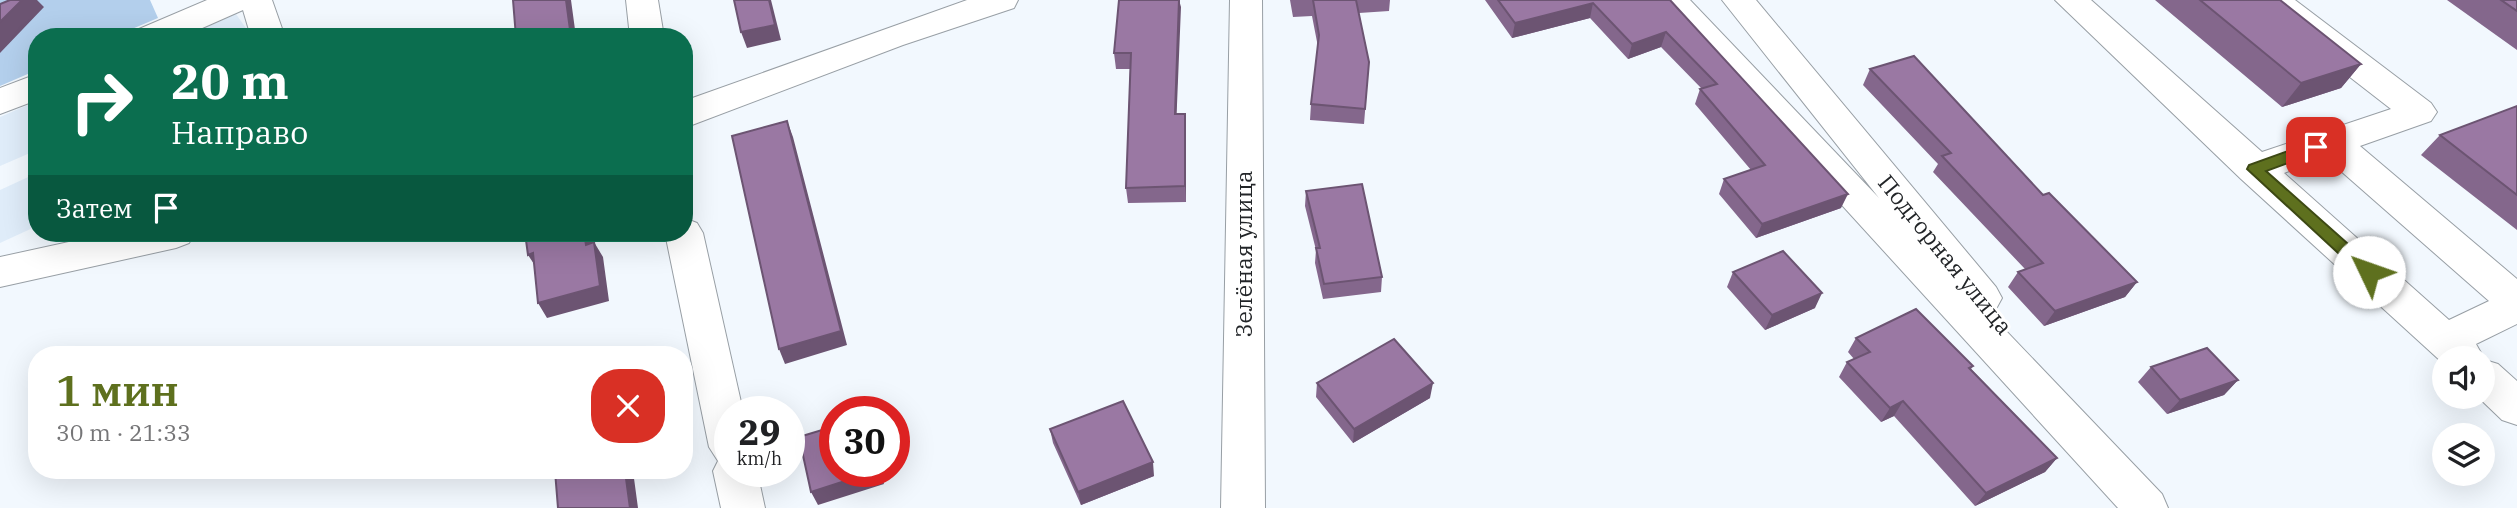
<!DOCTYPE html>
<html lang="ru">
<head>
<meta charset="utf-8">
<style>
	:root { --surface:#fff; --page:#f2f2f2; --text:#202124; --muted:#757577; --accent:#5e701e }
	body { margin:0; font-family:"IBM Plex Serif",serif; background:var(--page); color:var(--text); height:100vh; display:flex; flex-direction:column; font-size:26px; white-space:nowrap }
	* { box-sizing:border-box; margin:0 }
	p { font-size:23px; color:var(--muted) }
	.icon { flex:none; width:38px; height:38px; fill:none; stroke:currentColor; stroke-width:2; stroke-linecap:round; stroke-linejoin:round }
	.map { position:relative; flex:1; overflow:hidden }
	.panel { position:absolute; left:28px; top:346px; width:665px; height:133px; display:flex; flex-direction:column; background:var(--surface); border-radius:28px; box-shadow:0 7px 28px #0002 }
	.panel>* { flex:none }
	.banner { position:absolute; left:28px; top:28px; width:665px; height:214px; border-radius:28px; box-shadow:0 7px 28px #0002; background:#0b6e4f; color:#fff; overflow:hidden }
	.tools { position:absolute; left:2432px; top:346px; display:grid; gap:14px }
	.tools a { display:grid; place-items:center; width:63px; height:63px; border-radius:50%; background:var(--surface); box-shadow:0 7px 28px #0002; font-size:35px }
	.speed { position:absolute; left:714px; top:396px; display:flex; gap:14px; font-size:35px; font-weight:700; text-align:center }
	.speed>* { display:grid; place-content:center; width:91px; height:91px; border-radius:50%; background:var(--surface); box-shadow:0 7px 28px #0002; line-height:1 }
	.speed small { font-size:18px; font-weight:400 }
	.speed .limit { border:10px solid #d22; background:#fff; color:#111 }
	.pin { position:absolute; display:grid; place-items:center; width:60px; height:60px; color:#fff; margin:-30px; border-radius:14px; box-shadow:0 4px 10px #0006 }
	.me { position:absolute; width:77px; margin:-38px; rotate:312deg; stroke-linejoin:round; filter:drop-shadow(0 0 5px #0008) }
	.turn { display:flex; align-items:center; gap:24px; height:147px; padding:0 28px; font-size:32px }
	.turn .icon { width:91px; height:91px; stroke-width:2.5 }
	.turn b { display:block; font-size:49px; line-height:60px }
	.then { display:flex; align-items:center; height:66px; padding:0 28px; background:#0003; gap:14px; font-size:26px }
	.round { display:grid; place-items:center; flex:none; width:74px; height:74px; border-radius:28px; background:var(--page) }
	.summary { display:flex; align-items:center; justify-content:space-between; height:119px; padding:0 28px }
	h1 { font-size:42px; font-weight:600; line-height:52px; color:var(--accent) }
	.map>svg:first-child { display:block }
</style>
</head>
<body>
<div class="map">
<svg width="2517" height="508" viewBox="0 0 2517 508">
	<rect width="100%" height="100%" fill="#f2f8fe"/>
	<path fill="#dfecf9" d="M236,14L252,37H184Z
		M37,101V150L0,166V117Z
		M37,173V226L0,243V190Z"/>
	<path fill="#b3cfec" d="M0,0H150L158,18L113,37H37V70L0,86Z"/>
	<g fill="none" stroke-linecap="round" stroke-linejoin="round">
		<defs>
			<path id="minor" d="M207,0H272L285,37H251L243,10L182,37H134L139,29Z
				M626,0H658L664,37H630Z
				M967,0H1018L1014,8L903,45L684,128V101Z
				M1230,0H1262L1265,508H1221Z
				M1655,0H1690L1879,198L1722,0H1756L1996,287L2002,298L1996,309L1988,312L2162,494L2168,508H2118Z
				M2055,0H2091L2262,152L2391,109L2261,8L2257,0H2295L2431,103L2437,112L2431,121L2360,146L2517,279V324L2476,344L2485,360L2498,364L2517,381V425L2502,420L2478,397H2483V359H2445V365L2241,179ZM2326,158L2489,301L2449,320L2284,173Z
				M37,74V100L0,114V88Z
				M684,218L697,223L703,233L743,411H730V471H757L765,508H721L713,471L718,461L709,447L665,233H684Z
				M110,233H195L189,243L176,248L0,287V257Z"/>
		</defs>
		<use href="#minor" stroke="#989fa5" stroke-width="2"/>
		<use href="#minor" fill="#fff" fill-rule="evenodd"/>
	</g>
	<path fill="#84678c" d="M1119,0H1180L1176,114H1185L1186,202L1128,203L1126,188L1130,69H1116L1114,53Z
		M1290,0H1390L1389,11L1359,13L1369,62L1364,124L1310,120L1311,104L1318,47L1312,16L1293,17Z
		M1485,0H1670L1841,208L1756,238L1719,194L1724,179L1751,170L1695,104L1700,89H1702L1661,47L1628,59L1590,18L1512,38Z
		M2155,0H2280L2361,64L2341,88L2282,107Z
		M2447,0H2517V50Z
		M1870,69L2043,195L2137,282L2125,297L2044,326L2008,287L2018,272L2025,269L1933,172L1938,164L1863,85Z
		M2517,106V230L2421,155L2440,135Z
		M1306,191L1382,277L1381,292L1323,299L1315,263L1316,250L1305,206Z
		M1733,272L1815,308L1765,330L1727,287Z
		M1856,338L1973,366L1971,369L2057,458L2045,472L1975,506L1894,416L1881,422L1839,377L1847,362L1854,359L1848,352Z
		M2151,367L2238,380L2224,395L2167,414L2138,382Z
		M1317,383L1430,398L1353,443L1316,397Z
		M1050,429L1154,476L1081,505L1053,443Z"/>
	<path fill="#6c5472" d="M22,0H37L44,7L0,53V22Z
		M566,0H571L576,37H571Z
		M769,0H771L781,40L747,48L741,32Z
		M1179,0L1181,7L1176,129L1175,114Z
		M1593,3L1590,18L1512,38L1515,23Z
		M1666,32L1661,47L1628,59L1632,44Z
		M2361,64L2341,88L2282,107L2301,83Z
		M1185,114L1186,129V202L1185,186Z
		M787,121L793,137L847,345L785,364L779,349Z
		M1848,194L1841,208L1756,238L1762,224Z
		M584,233H590L591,235L594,260L586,245Z
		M594,242L603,257L609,301L547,318L538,303Z
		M533,253L538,270L528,255Z
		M2137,282L2125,297L2044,326L2055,311Z
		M1822,293L1815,308L1765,330L1772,315Z
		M2238,380L2224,395L2167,414L2180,400Z
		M1433,383L1430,398L1353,443L1354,429Z
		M1903,401L1894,416L1881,422L1890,408Z
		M2057,458L2045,472L1975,506L1986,493Z
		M1153,462L1154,476L1081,505L1078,492Z
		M625,471H633L638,508H630Z
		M876,471H880L884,484L818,505L811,492Z"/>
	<path fill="#9a78a3" stroke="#6c5472" stroke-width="2" d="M10,0H22L0,22V4Z
		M513,0H566L571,37H516Z
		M734,0H769L775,25L741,32Z
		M1119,0H1179L1175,114H1185V186L1126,188L1131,53H1114Z
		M1313,0H1356L1369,62L1365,109L1311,104L1319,35Z
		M1498,0H1670L1848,194L1762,224L1724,179L1765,165L1700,89L1717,84L1666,32L1632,44L1593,3L1515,23Z
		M2200,0H2280L2361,64L2301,83Z
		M2501,0H2517V11Z
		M1914,56L2043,195L2049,193L2137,282L2055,311L2018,272L2043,263L1942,156L1951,153L1870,69Z
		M2517,106V195L2440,135Z
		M787,121L841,331L779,349L732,136Z
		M1362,184L1382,277L1324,284L1316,248H1320L1306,191Z
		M525,233H584L586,245L594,242L600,286L538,303L533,253L528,255Z
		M1783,251L1822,293L1772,315L1733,272Z
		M1916,309L1973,366L1969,368L2057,458L1986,493L1903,401L1890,408L1847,362L1870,352L1856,338Z
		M1394,339L1433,383L1354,429L1317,383Z
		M2207,348L2238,380L2180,400L2151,367Z
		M1123,401L1153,462L1078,492L1050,429Z
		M835,426V471H876L811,492L799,437Z
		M555,471H625L630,508H558Z"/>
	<path fill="#5e701e" stroke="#3d4914" stroke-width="2" d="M2316,141L2323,147L2321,151L2266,171L2374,267V276H2363L2247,169L2249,165Z"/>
	<g text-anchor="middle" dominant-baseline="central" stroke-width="6" stroke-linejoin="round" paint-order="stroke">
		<g font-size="23" fill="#222528" stroke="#fff">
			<text transform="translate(1243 254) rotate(-90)">Зелёная улица</text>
			<text transform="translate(1946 254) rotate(51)">Подгорная улица</text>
		</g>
	</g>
</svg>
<div class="tools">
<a><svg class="icon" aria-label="sound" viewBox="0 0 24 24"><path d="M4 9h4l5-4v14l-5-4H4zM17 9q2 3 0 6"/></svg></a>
<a><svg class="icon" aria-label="layers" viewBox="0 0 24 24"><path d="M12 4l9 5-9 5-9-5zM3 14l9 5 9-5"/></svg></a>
</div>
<div class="speed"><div>29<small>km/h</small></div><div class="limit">30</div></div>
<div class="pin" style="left:2316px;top:147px;background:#d93025"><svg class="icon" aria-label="arrive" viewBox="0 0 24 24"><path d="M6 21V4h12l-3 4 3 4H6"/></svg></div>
<svg class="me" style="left:2369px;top:272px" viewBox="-20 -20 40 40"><circle r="19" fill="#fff"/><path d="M0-13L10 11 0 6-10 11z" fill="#5e701e"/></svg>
<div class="banner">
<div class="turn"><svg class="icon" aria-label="right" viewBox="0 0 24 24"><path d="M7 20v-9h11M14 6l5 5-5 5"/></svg><div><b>20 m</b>Направо</div></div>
<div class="then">Затем<svg class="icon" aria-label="arrive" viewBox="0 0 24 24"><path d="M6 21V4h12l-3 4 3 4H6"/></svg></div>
</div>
<section class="panel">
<div class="summary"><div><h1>1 мин</h1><p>30 m · 21:33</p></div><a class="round" style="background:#d93025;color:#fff"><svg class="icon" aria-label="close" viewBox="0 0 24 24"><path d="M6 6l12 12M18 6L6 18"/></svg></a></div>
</section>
</div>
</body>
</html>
